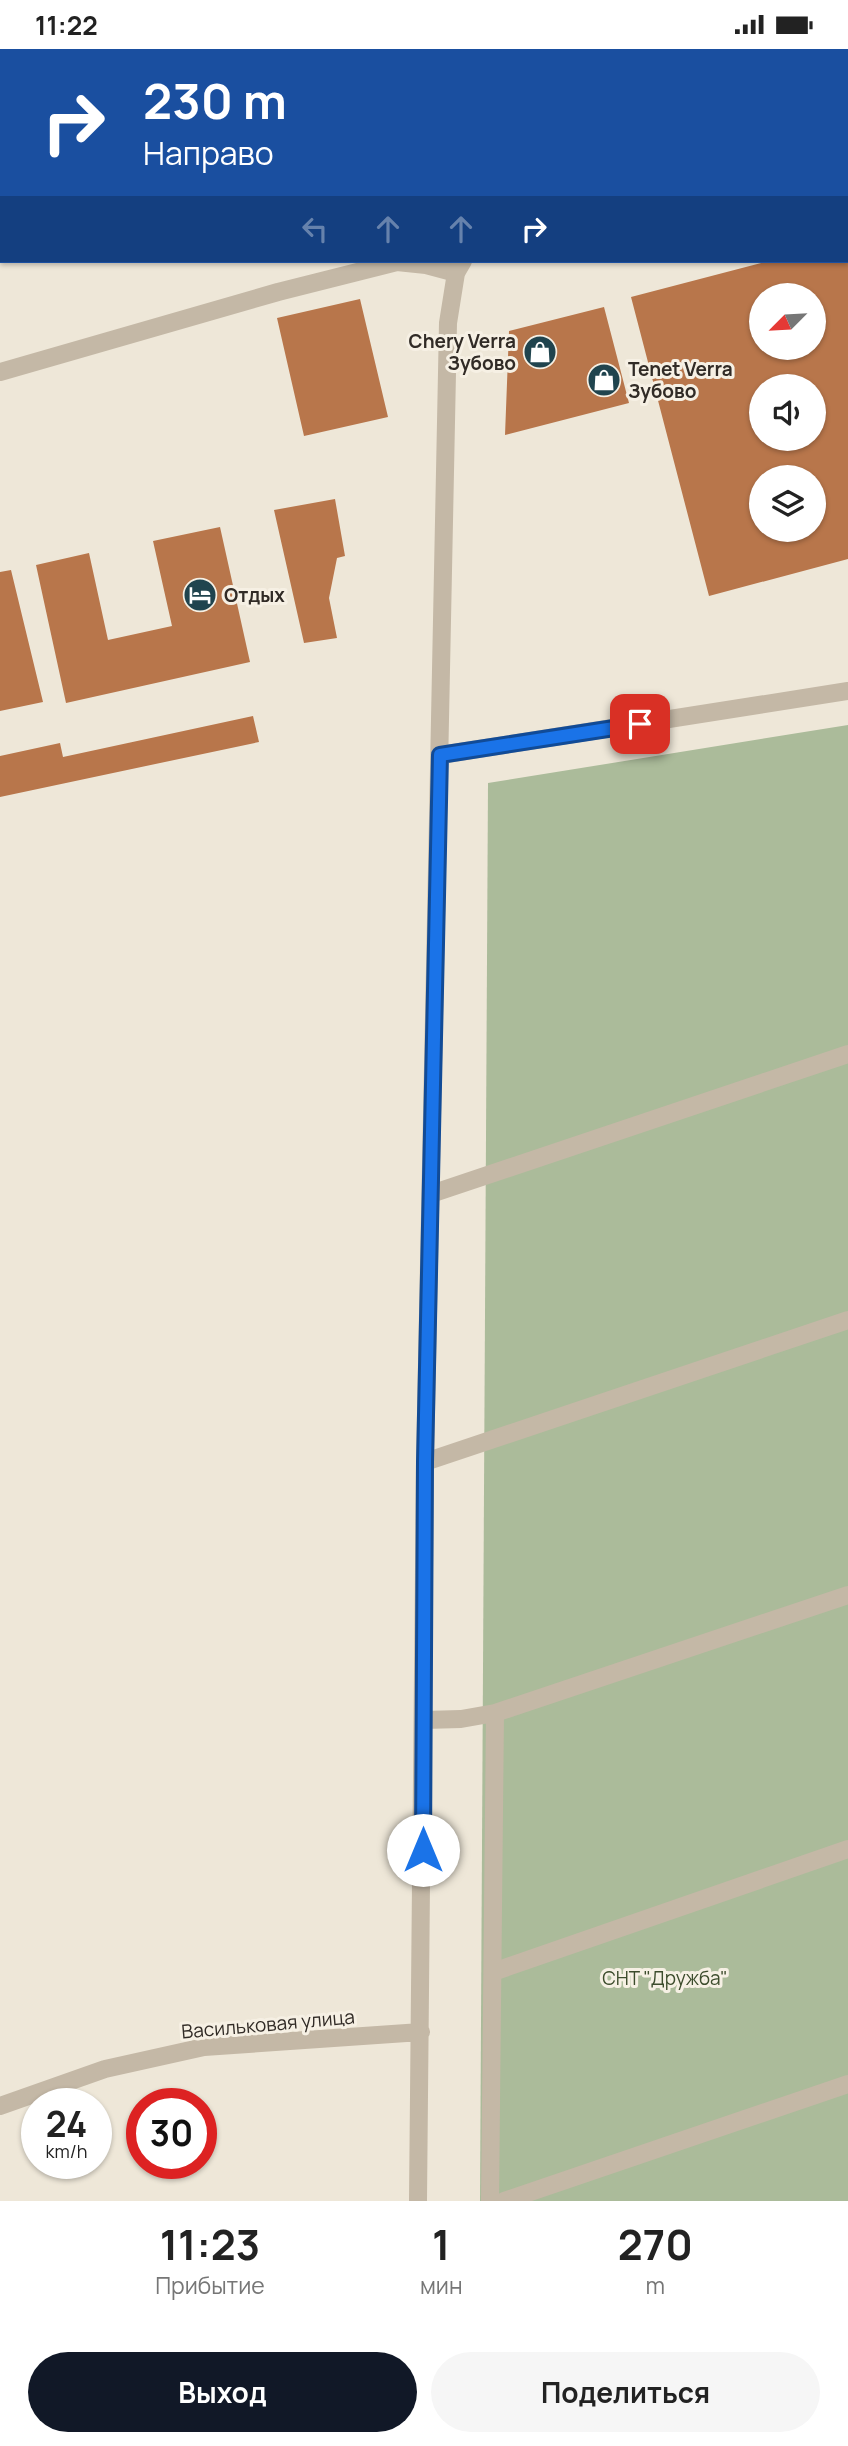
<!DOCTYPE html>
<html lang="ru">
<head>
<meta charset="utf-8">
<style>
	:root { --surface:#fff; --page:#f6f6f6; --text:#222; --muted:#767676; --accent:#111827 }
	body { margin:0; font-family:Manrope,sans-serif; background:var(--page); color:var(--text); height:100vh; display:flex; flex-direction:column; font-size:26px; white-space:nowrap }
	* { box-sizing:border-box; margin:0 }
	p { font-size:23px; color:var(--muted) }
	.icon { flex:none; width:38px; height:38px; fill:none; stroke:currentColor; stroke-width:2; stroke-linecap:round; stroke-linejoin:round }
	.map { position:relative; height:2152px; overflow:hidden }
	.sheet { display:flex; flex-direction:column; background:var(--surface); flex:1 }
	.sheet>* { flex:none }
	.hud { position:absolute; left:0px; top:0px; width:849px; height:214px; box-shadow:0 2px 5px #0004; background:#1a4fa0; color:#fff; overflow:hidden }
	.needle { width:46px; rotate:246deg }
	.fabs { position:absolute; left:749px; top:234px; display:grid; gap:14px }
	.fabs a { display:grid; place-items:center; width:77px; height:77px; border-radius:50%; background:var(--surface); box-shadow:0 2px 5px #0004; font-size:35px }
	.speed { position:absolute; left:21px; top:2039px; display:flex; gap:14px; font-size:35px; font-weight:700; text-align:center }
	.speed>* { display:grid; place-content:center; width:91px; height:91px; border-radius:50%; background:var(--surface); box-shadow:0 2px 5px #0004; line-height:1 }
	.speed small { font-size:18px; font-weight:400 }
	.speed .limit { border:10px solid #d22; background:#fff; color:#111 }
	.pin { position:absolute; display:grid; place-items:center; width:60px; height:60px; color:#fff; margin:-30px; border-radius:14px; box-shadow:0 4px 10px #0006 }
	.me { position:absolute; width:77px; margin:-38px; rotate:0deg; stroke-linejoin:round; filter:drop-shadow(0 0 5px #0008) }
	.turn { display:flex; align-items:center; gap:24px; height:147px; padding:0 28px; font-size:32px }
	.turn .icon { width:91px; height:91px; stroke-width:2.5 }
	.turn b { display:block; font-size:49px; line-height:60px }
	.lanes { display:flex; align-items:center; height:66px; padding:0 28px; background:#0003; justify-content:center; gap:35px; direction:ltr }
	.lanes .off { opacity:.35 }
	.eta { display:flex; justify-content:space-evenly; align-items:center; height:119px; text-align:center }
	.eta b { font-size:42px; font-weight:700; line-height:49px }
	.cta { display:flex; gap:14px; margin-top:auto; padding:14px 28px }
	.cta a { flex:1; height:80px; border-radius:42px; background:var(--accent); color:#fff; font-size:28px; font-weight:700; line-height:80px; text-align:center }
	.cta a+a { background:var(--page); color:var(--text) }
	.status { display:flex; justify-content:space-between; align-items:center; height:49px; padding:0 35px; background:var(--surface); direction:ltr }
	.status svg { height:19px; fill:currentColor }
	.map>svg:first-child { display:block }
</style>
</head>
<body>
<div class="status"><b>11:22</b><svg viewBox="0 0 49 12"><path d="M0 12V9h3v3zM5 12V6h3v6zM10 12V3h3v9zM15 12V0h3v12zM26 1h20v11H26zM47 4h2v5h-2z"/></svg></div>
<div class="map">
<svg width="848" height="2152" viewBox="0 0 848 2152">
	<rect width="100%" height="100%" fill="#eee7d8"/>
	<path fill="#abbb9a" d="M848,676V2152H480L488,734Z"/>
	<path fill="#b8764b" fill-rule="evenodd" d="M769,212H848V510L709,547L631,248ZM761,247H814V299H761ZM761,338H814V390H761ZM761,429H814V481H761Z
		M360,250L388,368L304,387L277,269Z
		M604,258L629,354L505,386L509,282Z
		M335,450L345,507L337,509L329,549L337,589L304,594L274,461Z
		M220,478L250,613L66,654L36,516L89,504L108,591L172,577L153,492Z
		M11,521L43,653L0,662V523Z
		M253,667L259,693L0,748V707L60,694L63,708Z"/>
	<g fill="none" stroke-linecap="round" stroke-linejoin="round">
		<path stroke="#c4b8a6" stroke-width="18" d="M0,323L278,243L397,213L426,216L456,224"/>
		<path stroke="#c4b8a6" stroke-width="18" d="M847,74H848
			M440,706L848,642
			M431,1145L848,1005
			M425,1413L848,1271
			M424,1671L461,1670L495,1664
			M493,1923L848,1800
			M0,2057L105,2020L204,1998L421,1983
			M418,2152L425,1413L448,274L456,224L463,212
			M490,2152L495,1664L848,1546
			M504,2152L848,2035"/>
		<path stroke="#978878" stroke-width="18" d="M137,2L144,0
			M775,2L783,0
			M0,35L2,34"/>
		<path stroke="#61564b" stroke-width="19" d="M291,2L299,0
			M630,2L638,0
			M0,70L2,69
			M0,150H2"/>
	</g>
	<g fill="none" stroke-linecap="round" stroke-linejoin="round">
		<defs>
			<path id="route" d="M423,1801L425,1413L440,706L640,675"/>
		</defs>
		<use href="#route" stroke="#114b97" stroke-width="18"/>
		<use href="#route" stroke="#1a73e8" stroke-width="12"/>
	</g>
	<defs>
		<symbol id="shop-disc" viewBox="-11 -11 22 22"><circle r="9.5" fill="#20444e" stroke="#f6f0e4"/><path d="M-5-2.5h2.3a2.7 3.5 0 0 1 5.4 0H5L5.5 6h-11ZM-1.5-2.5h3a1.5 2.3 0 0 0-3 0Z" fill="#fff"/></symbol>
		<symbol id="hotel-disc" viewBox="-11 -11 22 22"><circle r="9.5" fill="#20444e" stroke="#f6f0e4"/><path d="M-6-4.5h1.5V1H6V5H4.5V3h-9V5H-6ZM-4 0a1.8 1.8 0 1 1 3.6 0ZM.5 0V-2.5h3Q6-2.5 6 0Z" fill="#fff"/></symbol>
	</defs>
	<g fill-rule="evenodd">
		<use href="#shop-disc" x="521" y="284" width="38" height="38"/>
		<use href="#shop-disc" x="585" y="312" width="38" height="38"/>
		<use href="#hotel-disc" x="181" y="527" width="38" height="38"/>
	</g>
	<g text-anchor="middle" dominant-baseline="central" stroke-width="6" stroke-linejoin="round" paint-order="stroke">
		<g font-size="19" font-weight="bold" fill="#312b26" stroke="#f6f0e4" text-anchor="start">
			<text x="516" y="292" text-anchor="end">Chery Verra<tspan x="516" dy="22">Зубово</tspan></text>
			<text x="628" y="320">Tenet Verra<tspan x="628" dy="22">Зубово</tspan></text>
			<text x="224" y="546">Отдых</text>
		</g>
		<g font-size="19" fill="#3c4c2c" stroke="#f6f0e4">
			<text x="665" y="1929">СНТ "Дружба"</text>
		</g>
		<g font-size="19" fill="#312b26" stroke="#f6f0e4">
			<text transform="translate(268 1975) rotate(-5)">Васильковая улица</text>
		</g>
	</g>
</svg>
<div class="fabs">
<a><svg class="needle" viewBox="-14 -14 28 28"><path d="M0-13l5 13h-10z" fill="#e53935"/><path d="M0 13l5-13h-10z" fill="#767676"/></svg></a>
<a><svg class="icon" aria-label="sound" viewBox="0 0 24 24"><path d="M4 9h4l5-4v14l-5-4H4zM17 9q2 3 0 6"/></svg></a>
<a><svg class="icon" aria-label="layers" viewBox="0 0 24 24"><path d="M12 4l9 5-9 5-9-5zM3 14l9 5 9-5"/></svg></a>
</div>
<div class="speed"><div>24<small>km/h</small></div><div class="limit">30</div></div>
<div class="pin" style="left:640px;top:675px;background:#d93025"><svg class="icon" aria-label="arrive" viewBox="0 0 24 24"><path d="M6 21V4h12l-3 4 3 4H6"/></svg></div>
<svg class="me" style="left:423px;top:1801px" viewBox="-20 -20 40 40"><circle r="19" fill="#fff"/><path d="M0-13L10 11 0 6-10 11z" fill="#1a73e8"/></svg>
<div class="hud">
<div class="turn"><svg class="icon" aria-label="right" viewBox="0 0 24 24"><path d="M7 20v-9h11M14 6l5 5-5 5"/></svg><div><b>230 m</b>Направо</div></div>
<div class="lanes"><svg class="icon off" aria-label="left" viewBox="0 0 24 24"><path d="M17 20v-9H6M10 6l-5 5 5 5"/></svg><svg class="icon off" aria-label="ahead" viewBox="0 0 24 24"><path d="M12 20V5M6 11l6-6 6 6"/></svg><svg class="icon off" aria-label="ahead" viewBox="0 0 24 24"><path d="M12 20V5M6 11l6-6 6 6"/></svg><svg class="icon" aria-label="right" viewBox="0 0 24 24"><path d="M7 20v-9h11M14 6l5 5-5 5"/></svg></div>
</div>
</div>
<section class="sheet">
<div class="eta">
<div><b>11:23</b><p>Прибытие</p></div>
<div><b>1</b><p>мин</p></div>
<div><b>270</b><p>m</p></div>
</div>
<div class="cta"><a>Выход</a><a>Поделиться</a></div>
</section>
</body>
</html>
